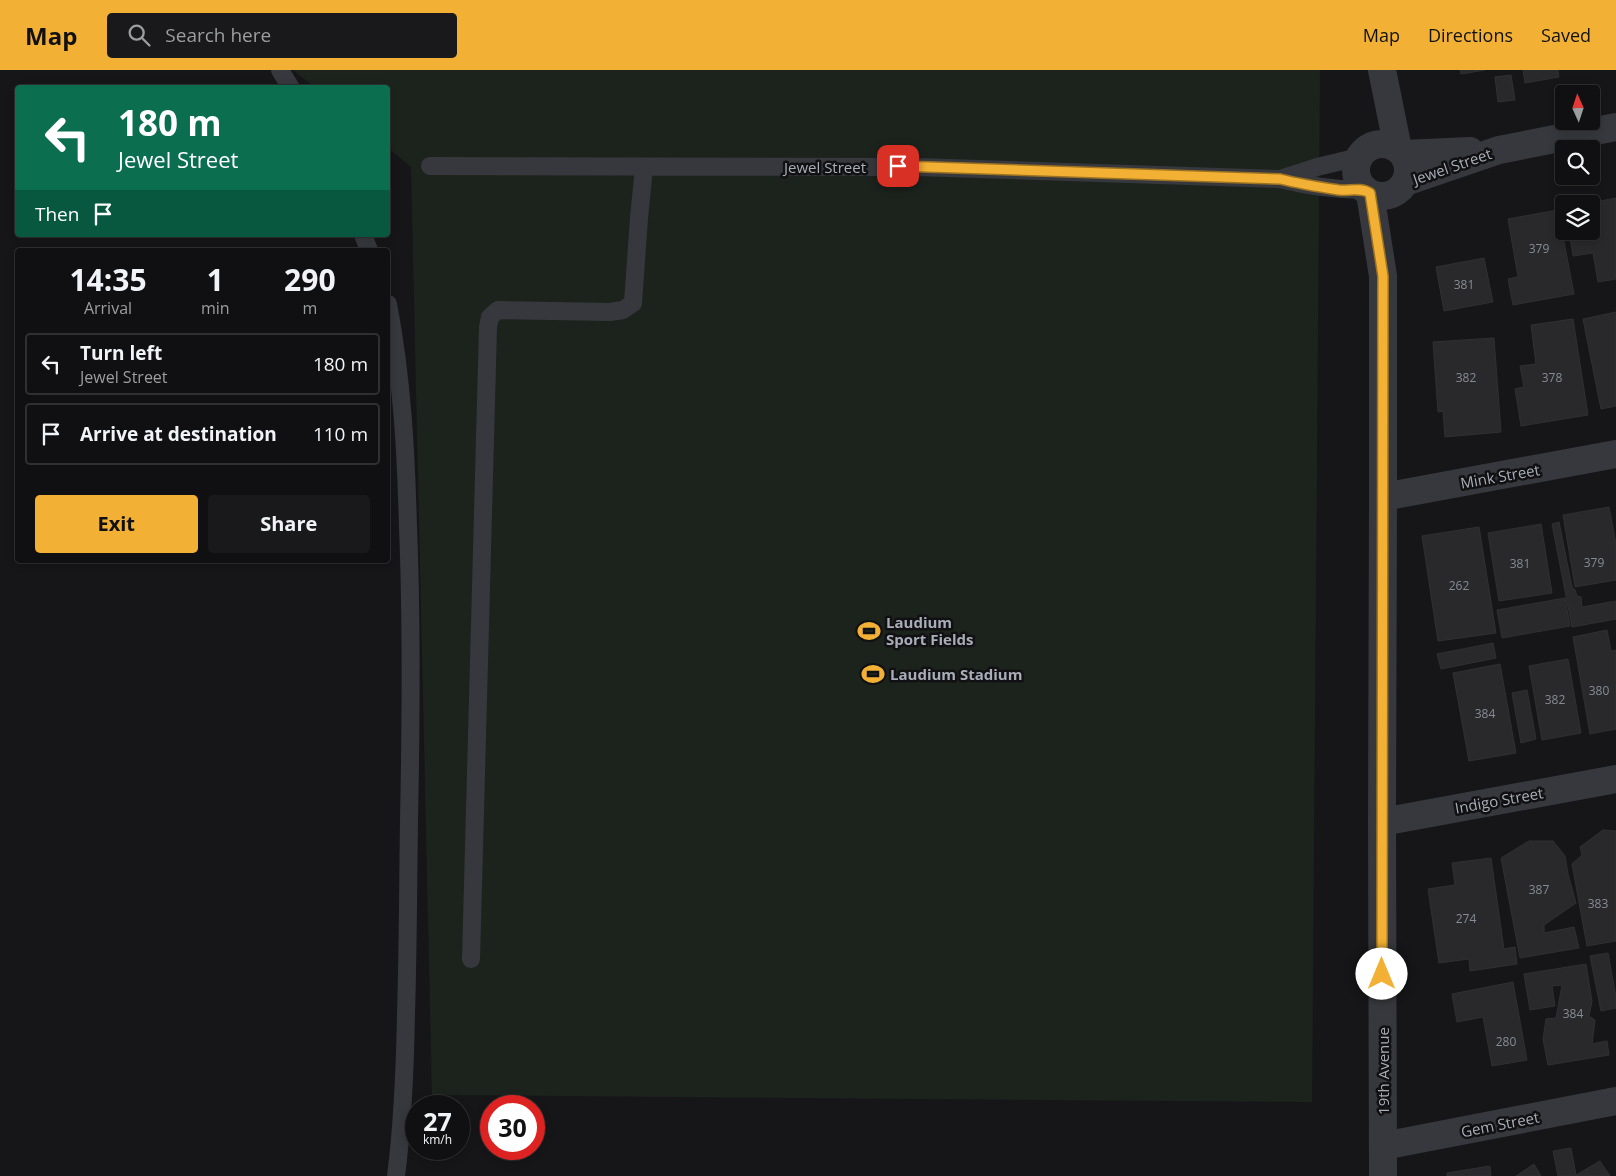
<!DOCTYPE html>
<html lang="en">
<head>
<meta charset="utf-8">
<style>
	:root { --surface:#101012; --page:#19191b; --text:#f1f3f6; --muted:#9c9d9f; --line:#303032; --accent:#f2b134 }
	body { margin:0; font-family:"Open Sans",sans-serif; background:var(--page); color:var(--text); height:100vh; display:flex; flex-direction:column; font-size:19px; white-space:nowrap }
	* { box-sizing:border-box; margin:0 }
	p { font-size:16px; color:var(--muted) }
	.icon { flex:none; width:28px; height:28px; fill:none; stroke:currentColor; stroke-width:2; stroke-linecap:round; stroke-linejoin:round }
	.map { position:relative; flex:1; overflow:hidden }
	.side { position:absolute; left:15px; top:178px; width:375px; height:315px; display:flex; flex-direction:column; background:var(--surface); border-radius:5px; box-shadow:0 2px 8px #0003,0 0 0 1px var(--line) }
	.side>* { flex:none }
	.hud { position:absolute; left:15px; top:15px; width:375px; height:152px; border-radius:5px; box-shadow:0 2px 8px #0003,0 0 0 1px var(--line); background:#0b6e4f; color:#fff; overflow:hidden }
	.needle { width:32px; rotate:357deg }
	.controls { position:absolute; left:1555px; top:15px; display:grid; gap:10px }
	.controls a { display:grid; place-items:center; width:45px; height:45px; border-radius:5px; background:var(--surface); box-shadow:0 2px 8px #0003,0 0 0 1px var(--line); font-size:25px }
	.speed { position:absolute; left:405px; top:1025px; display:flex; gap:10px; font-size:25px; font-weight:700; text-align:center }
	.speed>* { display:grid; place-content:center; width:65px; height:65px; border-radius:50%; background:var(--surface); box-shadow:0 2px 8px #0003,0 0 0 1px var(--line); line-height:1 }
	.speed small { font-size:12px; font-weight:400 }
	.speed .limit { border:8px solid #d22; background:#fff; color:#111 }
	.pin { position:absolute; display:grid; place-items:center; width:42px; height:42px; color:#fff; margin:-21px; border-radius:10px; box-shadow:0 2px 8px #0006 }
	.me { position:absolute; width:55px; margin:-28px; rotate:0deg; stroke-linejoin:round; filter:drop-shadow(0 0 4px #0008) }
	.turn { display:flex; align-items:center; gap:18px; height:105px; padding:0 20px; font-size:22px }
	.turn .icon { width:65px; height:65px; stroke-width:2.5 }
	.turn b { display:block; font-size:35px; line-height:42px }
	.then { display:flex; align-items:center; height:48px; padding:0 20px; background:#0003; gap:10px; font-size:19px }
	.eta { display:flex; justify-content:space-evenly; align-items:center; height:85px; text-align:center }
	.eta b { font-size:30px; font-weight:700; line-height:35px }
	.action { display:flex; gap:10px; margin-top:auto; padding:10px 20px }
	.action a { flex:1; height:58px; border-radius:5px; background:var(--accent); color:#111; font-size:20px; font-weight:700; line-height:58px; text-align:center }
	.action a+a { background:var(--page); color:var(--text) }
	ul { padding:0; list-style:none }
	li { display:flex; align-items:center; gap:15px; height:62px; margin:0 10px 8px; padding:0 10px; border:2px solid var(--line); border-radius:5px }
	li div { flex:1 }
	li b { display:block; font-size:19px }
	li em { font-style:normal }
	header { display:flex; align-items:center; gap:30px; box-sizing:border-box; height:70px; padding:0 25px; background:var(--accent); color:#111 }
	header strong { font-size:24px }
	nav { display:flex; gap:28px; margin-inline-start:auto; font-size:18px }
	.search { width:350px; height:45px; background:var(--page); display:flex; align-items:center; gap:12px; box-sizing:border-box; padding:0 18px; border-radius:5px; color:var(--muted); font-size:19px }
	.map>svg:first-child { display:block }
</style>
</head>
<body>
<header>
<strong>Map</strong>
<div class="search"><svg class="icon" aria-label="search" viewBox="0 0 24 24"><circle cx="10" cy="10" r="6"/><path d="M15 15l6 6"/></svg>Search here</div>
<nav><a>Map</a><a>Directions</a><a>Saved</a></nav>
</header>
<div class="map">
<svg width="1616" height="1106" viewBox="0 0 1616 1106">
	<rect width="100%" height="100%" fill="#161618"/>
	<path fill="#1c231d" d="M293,0H1320L1312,1032L432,1025L411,97L388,78V18L314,17Z"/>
	<path fill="#29292c" stroke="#303034" d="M1460,0H1485L1461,4Z
		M1523,0H1558L1559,7L1525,13Z
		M1511,5L1515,30L1498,32L1495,7Z
		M1616,128V209L1598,212L1593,183L1573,186L1569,161H1591V134H1585Z
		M1558,140L1574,224L1513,235L1508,209L1518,207L1508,149Z
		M1484,188L1493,232L1444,241L1436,197Z
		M1616,242V336L1601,339L1583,249Z
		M1573,249L1588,345L1521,356L1515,319L1524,317L1520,296L1536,294L1531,255Z
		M1494,268L1501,362L1445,367L1443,341L1438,342L1433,272Z
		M1609,437L1616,474V510L1575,517L1563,445Z
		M1559,452L1572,517L1575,520L1577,526L1581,527L1582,537L1616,531V549L1572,557L1552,454Z
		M1541,454L1552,523L1499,531L1488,463Z
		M1479,457L1496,563L1438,571L1422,466Z
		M1565,528L1570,556L1502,568L1497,540Z
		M1607,560L1611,581L1616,580V659L1590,664L1573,567Z
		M1493,573L1496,588L1441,599L1437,584Z
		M1568,589L1581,663L1542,670L1529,596Z
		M1500,594L1516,683L1469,691L1453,603Z
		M1527,620L1536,669L1521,673L1512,623Z
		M1603,760L1616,761V871L1587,876L1572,794L1582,785L1580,777Z
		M1529,771H1553L1565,786L1568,804L1576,833L1544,855V863L1574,857L1579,878L1520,888L1501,788Z
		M1491,788L1504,879L1515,877L1517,894L1470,901L1469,889L1439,893L1428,819L1455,815L1452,793Z
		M1608,883L1616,927V938L1601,941L1590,886Z
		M1586,894L1592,931L1589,946L1595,950L1592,974L1607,971L1609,985L1548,995L1543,969L1546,949L1556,948L1562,915L1552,916L1555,936L1530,940L1524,904Z
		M1513,912L1527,990L1492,996L1483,947L1457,952L1452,924Z
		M1571,1078L1576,1105L1600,1091L1610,1106H1558L1553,1081Z
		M1534,1094L1541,1106H1516Z
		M1490,1096L1491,1106H1447V1103Z"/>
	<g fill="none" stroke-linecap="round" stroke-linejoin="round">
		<path stroke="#37383d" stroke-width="18" d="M280,0L291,18
			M430,96L917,97L1280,109C1308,116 1337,120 1366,120
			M1280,109L1317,97L1359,87
			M363,165L369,180
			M388,234C402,308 406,381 408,457C412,555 411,653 409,751C408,815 408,880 406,944C405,998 403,1052 396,1106
			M471,889L488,257L490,247L498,240L610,242L623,240L633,233L639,148L644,97"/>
		<path stroke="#37383d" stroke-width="28" d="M1382,0L1398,79
			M1356 100a26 26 0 1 1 52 0a26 26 0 1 1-52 0Z
			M1403,84L1470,81
			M1405,112L1499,80L1616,57
			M1370,123L1383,206V427L1382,752L1383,1106
			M1383,427L1616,384
			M1382,752L1616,709
			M1383,1076L1616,1031"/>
	</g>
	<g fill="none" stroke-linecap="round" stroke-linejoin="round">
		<defs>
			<path id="route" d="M898,96L1280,109C1300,114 1319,117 1339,120C1349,121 1361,117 1370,123L1383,206L1382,904"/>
		</defs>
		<use href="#route" stroke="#9d7322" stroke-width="12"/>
		<use href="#route" stroke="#f2b134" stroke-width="9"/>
	</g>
	<defs>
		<symbol id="stadium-bare" viewBox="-9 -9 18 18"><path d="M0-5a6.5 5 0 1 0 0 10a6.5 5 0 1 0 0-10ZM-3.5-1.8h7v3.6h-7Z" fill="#f2b134" stroke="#111113" stroke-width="2.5" paint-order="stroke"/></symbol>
	</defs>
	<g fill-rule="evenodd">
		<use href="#stadium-bare" x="853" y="545" width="32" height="32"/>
		<use href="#stadium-bare" x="857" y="588" width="32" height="32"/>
	</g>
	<g text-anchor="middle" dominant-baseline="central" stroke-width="5" stroke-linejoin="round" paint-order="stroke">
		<g font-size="12" fill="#888b94">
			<text x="1539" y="178">379</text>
			<text x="1464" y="214">381</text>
			<text x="1466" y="307">382</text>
			<text x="1552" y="307">378</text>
			<text x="1594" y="492">379</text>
			<text x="1520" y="493">381</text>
			<text x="1459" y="515">262</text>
			<text x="1599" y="620">380</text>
			<text x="1555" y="629">382</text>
			<text x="1485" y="643">384</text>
			<text x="1539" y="819">387</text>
			<text x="1598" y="833">383</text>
			<text x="1466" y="848">274</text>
			<text x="1573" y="943">384</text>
			<text x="1506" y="971">280</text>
		</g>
		<g font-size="15" fill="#a8adb8" stroke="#111113">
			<text transform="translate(1452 96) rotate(-19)">Jewel Street</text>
			<text x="825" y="97">Jewel Street</text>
			<text transform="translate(1500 406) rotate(-10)">Mink Street</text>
			<text transform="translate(1499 730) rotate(-10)">Indigo Street</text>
			<text transform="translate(1383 1001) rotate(-90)">19th Avenue</text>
			<text transform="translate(1500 1054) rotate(-11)">Gem Street</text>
		</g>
		<g font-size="15" font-weight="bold" fill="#a8adb8" stroke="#111113" text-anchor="start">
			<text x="886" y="552">Laudium<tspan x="886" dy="17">Sport Fields</tspan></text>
			<text x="890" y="604">Laudium Stadium</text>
		</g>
	</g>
</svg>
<div class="controls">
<a><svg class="needle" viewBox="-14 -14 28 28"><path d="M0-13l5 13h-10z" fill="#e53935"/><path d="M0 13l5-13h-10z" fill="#9c9d9f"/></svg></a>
<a><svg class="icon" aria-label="search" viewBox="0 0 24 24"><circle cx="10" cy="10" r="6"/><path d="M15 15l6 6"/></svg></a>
<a><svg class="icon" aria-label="layers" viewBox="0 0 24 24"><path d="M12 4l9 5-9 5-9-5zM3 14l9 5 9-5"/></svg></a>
</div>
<div class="speed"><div>27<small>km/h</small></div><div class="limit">30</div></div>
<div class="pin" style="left:898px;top:96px;background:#d93025"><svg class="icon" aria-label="arrive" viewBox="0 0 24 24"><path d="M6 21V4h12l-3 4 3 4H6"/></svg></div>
<svg class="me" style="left:1382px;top:904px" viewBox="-20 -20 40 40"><circle r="19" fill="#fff"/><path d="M0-13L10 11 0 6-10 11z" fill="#f2b134"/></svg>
<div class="hud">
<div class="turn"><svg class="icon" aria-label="left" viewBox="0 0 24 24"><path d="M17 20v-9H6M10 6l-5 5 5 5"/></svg><div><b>180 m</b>Jewel Street</div></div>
<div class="then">Then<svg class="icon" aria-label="arrive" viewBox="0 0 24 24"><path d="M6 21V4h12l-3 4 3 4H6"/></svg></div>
</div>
<section class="side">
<div class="eta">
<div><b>14:35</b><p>Arrival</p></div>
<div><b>1</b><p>min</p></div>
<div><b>290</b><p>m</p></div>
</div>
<ul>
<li><svg class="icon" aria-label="left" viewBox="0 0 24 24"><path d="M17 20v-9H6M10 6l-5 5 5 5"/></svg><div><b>Turn left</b><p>Jewel Street</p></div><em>180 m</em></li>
<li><svg class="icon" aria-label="arrive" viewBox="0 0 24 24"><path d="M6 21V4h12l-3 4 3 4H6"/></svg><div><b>Arrive at destination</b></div><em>110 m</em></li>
</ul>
<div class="action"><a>Exit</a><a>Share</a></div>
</section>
</div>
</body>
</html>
